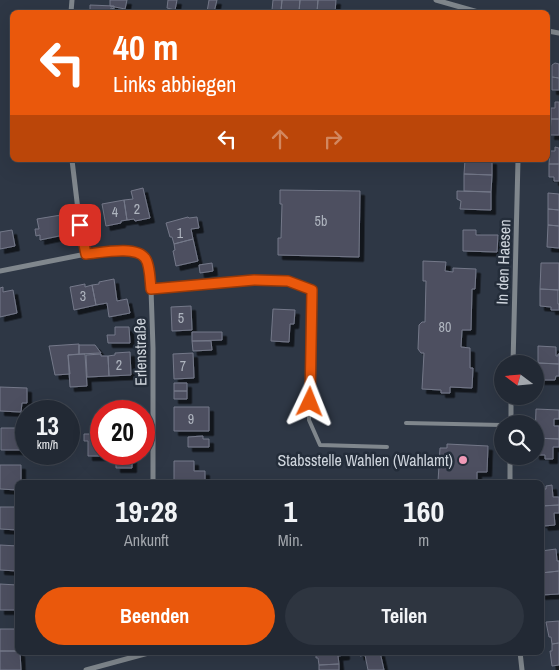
<!DOCTYPE html>
<html lang="de">
<head>
<meta charset="utf-8">
<style>
	:root { --surface:#222934; --page:#2e3540; --text:#f1f3f6; --muted:#a2a6ac; --line:#3f454f; --accent:#ea580c }
	body { margin:0; font-family:"Archivo Narrow",sans-serif; background:var(--page); color:var(--text); height:100vh; display:flex; flex-direction:column; font-size:19px; white-space:nowrap }
	* { box-sizing:border-box; margin:0 }
	p { font-size:16px; color:var(--muted) }
	.icon { flex:none; width:28px; height:28px; fill:none; stroke:currentColor; stroke-width:2; stroke-linecap:round; stroke-linejoin:round }
	.map { position:relative; flex:1; overflow:hidden }
	.details { position:absolute; left:15px; top:480px; width:529px; height:175px; display:flex; flex-direction:column; background:var(--surface); border-radius:8px; box-shadow:0 5px 20px #0002,0 0 0 1px var(--line) }
	.details>* { flex:none }
	.top-card { position:absolute; left:10px; top:10px; width:540px; height:152px; border-radius:8px; box-shadow:0 5px 20px #0002,0 0 0 1px var(--line); background:#ea580c; color:#fff; overflow:hidden }
	.needle { width:32px; rotate:286deg }
	.controls { position:absolute; left:494px; top:355px; display:grid; gap:10px }
	.controls a { display:grid; place-items:center; width:50px; height:50px; border-radius:50%; background:var(--surface); box-shadow:0 5px 20px #0002,0 0 0 1px var(--line); font-size:25px }
	.speed { position:absolute; left:15px; top:400px; display:flex; gap:10px; font-size:25px; font-weight:700; text-align:center }
	.speed>* { display:grid; place-content:center; width:65px; height:65px; border-radius:50%; background:var(--surface); box-shadow:0 5px 20px #0002,0 0 0 1px var(--line); line-height:1 }
	.speed small { font-size:12px; font-weight:400 }
	.speed .limit { border:8px solid #d22; background:#fff; color:#111 }
	.pin { position:absolute; display:grid; place-items:center; width:42px; height:42px; color:#fff; margin:-21px; border-radius:10px; box-shadow:0 2px 8px #0006 }
	.me { position:absolute; width:55px; margin:-28px; rotate:2deg; stroke-linejoin:round; filter:drop-shadow(0 0 4px #0008) }
	.turn { display:flex; align-items:center; gap:18px; height:105px; padding:0 20px; font-size:22px }
	.turn .icon { width:65px; height:65px; stroke-width:2.5 }
	.turn b { display:block; font-size:35px; line-height:42px }
	.lanes { display:flex; align-items:center; height:48px; padding:0 20px; background:#0003; justify-content:center; gap:25px; direction:ltr }
	.lanes .off { opacity:.35 }
	.eta { display:flex; justify-content:space-evenly; align-items:center; height:85px; text-align:center }
	.eta b { font-size:30px; font-weight:800; line-height:35px }
	.primary-button { display:flex; gap:10px; margin-top:auto; padding:10px 20px }
	.primary-button a { flex:1; height:58px; border-radius:30px; background:var(--accent); color:#fff; font-size:20px; font-weight:800; line-height:58px; text-align:center }
	.primary-button a+a { background:var(--page); color:var(--text) }
	.map>svg:first-child { display:block }
</style>
</head>
<body>
<div class="map">
<svg width="559" height="670" viewBox="0 0 559 670">
	<defs>
		<filter id="shadow"><feDropShadow dx="4.5" dy="4.5" stdDeviation="0" flood-color="#0009"/></filter>
	</defs>
	<rect width="100%" height="100%" fill="#2e3745"/>
	<path fill="#4d5060" stroke="#747889" filter="url(#shadow)" d="M110,0H127L125,9L110,6Z
		M168,0H177L175,10L167,8Z
		M209,0H217L214,12H207Z
		M273,0H282L281,11L272,10Z
		M282,0H300L299,11L281,10Z
		M300,0H318L317,12H299Z
		M318,0H336L335,12H317Z
		M90,5L114,6V9L111,8L110,12H90Z
		M555,63L559,64V78L552,77V65Z
		M552,77L559,78V90H552Z
		M555,102H559V119H551V108H555Z
		M551,119H559V135H550Z
		M555,147L559,148V164H549L550,151H555Z
		M465,160H492V175L464,174Z
		M549,164H559V181H554V177H549Z
		M464,174L492,175L491,192L464,191Z
		M143,188L150,218L135,221L134,219L127,220L124,200L133,199L131,191Z
		M280,190L360,191L359,257L278,255V238H281L282,204H280Z
		M457,191L491,192V210L460,209L461,201L457,199Z
		M548,193L559,194V210L548,209Z
		M124,200L127,220L121,221V223L106,226L102,204Z
		M548,209L559,210V226L548,225Z
		M61,215L64,235L40,240V235L36,236L35,229H39L37,219Z
		M188,217L189,218L197,217L199,228L191,229L193,239L174,244L172,237H170L166,223Z
		M548,225L559,226V248L547,247Z
		M12,230L15,246L0,249V232Z
		M463,230H476V235H498L497,252L463,251Z
		M193,239L198,261L176,266L173,251L175,250L174,244Z
		M423,261L446,262L445,271L453,272V268L476,269L475,289H472L471,330H462L461,347L470,348V368H473L472,388L450,387V393H441V390L422,389L424,353H421L418,349L419,325L422,322H425L426,281H423Z
		M212,263L213,271L200,273L199,265Z
		M541,263H559V290L540,289Z
		M114,279L117,301L127,299L130,313L109,317L107,303L96,305L92,285L99,284V282Z
		M85,284V287L92,285L96,305L74,310L70,287Z
		M3,287V292L13,290L17,313L0,317V288Z
		M540,289L558,290V304H559V310H551V307L540,306Z
		M191,306L192,330L172,331L171,307Z
		M273,309L295,310L294,324H290L289,342L271,341Z
		M115,327H129L130,343H108L107,335H115Z
		M192,332H222V340L192,341Z
		M192,341H211L212,350L193,351Z
		M79,344V354L68,355L70,374L55,375L49,346Z
		M79,345H95L101,353L79,354Z
		M538,346L556,347V356H558V354H559V364L538,363Z
		M130,352L131,375L109,376L108,356L115,355V353Z
		M193,353L194,378L174,379L173,354Z
		M85,354L87,386L70,387L68,355Z
		M101,354V356H108L109,376L87,377L86,355Z
		M538,363L559,364V376H556L555,380H537Z
		M174,383H187V391H174Z
		M0,387L27,388V403H22L21,412L0,411Z
		M174,391H187V399H174Z
		M174,407H209V431H174Z
		M536,409L559,410V419H554V426H559V439L535,438Z
		M1,428H26V450H1Z
		M84,434H101V454H110V456H88V441H84Z
		M203,436V439H209V447H188V437Z
		M535,438L559,439V447H553V459H545V455H535Z
		M447,444L488,446L487,472H477V482H438L440,448H447Z
		M110,454H132V468H116V457L110,456Z
		M174,461H194V471H205V482H174Z
		M0,465H21V482H18V490L0,489Z
		M552,485L553,497H559V505L541,506V489H546V486Z
		M559,505V513H554L555,525L544,526L543,523H541V506Z
		M0,507H18V530L0,529Z
		M0,545L18,546V571L0,570Z
		M556,549L557,561H559V571L541,573V551Z
		M559,571V594L541,595V573Z
		M0,584L17,585L16,610H0Z
		M559,621V643L552,644L551,637H549L546,622Z
		M0,629H18V651H0Z
		M559,643V665L552,666L550,651H552V644Z
		M0,651H18V652H20L21,670H0Z
		M316,652H345V655L338,656L339,664L319,665L318,658H316Z
		M359,652H380L384,670H368L365,655L360,656Z
		M339,664V670H319V665Z"/>
	<g fill="none" stroke-linecap="round" stroke-linejoin="round">
		<path stroke="#80878d" stroke-width="4" d="M151,289L254,280L288,281L313,290L309,420L320,445L387,447
			M406,423L502,425"/>
		<path stroke="#80878d" stroke-width="5" d="M436,0L478,12
			M71,12L72,0
			M548,31L559,33
			M72,160L78,210L86,254
			M0,271L86,254L129,250L141,253L147,260L151,289L153,348V482
			M513,364L518,160
			M511,424V396
			M510,456V482
			M520,652L522,670
			M86,670L152,652"/>
	</g>
	<g fill="none" stroke-linecap="round" stroke-linejoin="round">
		<defs>
			<path id="route" d="M80,225L86,254C100,253 136,245 145,258C150,264 150,281 151,289L254,280L288,281L312,290L310,402"/>
		</defs>
		<use href="#route" stroke="#983908" stroke-width="12"/>
		<use href="#route" stroke="#ea580c" stroke-width="9"/>
	</g>
	<circle fill="#f09ab7" stroke="#242d3a" stroke-width="2" cx="463" cy="460" r="5"/>
	<g text-anchor="middle" dominant-baseline="central" stroke-width="5" stroke-linejoin="round" paint-order="stroke">
		<g font-size="14" fill="#aeb4be">
			<text x="137" y="209">2</text>
			<text x="115" y="212">4</text>
			<text x="321" y="221">5b</text>
			<text x="180" y="233">1</text>
			<text x="83" y="296">3</text>
			<text x="181" y="318">5</text>
			<text x="445" y="327">80</text>
			<text x="119" y="365">2</text>
			<text x="183" y="366">7</text>
			<text x="191" y="419">9</text>
		</g>
		<g font-size="16" fill="#cfd5dd" stroke="#242d3a">
			<text transform="translate(503 262) rotate(-88)">In den Haesen</text>
			<text transform="translate(140 352) rotate(-91)">Erlenstraße</text>
		</g>
		<g font-size="16" fill="#cfd5dd" stroke="#242d3a" text-anchor="end">
			<text x="453" y="460">Stabsstelle Wahlen (Wahlamt)</text>
		</g>
	</g>
</svg>
<div class="controls">
<a><svg class="needle" viewBox="-14 -14 28 28"><path d="M0-13l5 13h-10z" fill="#e53935"/><path d="M0 13l5-13h-10z" fill="#a2a6ac"/></svg></a>
<a><svg class="icon" aria-label="search" viewBox="0 0 24 24"><circle cx="10" cy="10" r="6"/><path d="M15 15l6 6"/></svg></a>
</div>
<div class="speed"><div>13<small>km/h</small></div><div class="limit">20</div></div>
<div class="pin" style="left:80px;top:225px;background:#d93025"><svg class="icon" aria-label="arrive" viewBox="0 0 24 24"><path d="M6 21V4h12l-3 4 3 4H6"/></svg></div>
<svg class="me" style="left:310px;top:402px" viewBox="-20 -20 40 40"><path d="M0-17L14 15 0 8-14 15z" fill="#ea580c" stroke="#fff" stroke-width="4"/></svg>
<div class="top-card">
<div class="turn"><svg class="icon" aria-label="left" viewBox="0 0 24 24"><path d="M17 20v-9H6M10 6l-5 5 5 5"/></svg><div><b>40 m</b>Links abbiegen</div></div>
<div class="lanes"><svg class="icon" aria-label="left" viewBox="0 0 24 24"><path d="M17 20v-9H6M10 6l-5 5 5 5"/></svg><svg class="icon off" aria-label="ahead" viewBox="0 0 24 24"><path d="M12 20V5M6 11l6-6 6 6"/></svg><svg class="icon off" aria-label="right" viewBox="0 0 24 24"><path d="M7 20v-9h11M14 6l5 5-5 5"/></svg></div>
</div>
<section class="details">
<div class="eta">
<div><b>19:28</b><p>Ankunft</p></div>
<div><b>1</b><p>Min.</p></div>
<div><b>160</b><p>m</p></div>
</div>
<div class="primary-button"><a>Beenden</a><a>Teilen</a></div>
</section>
</div>
</body>
</html>
